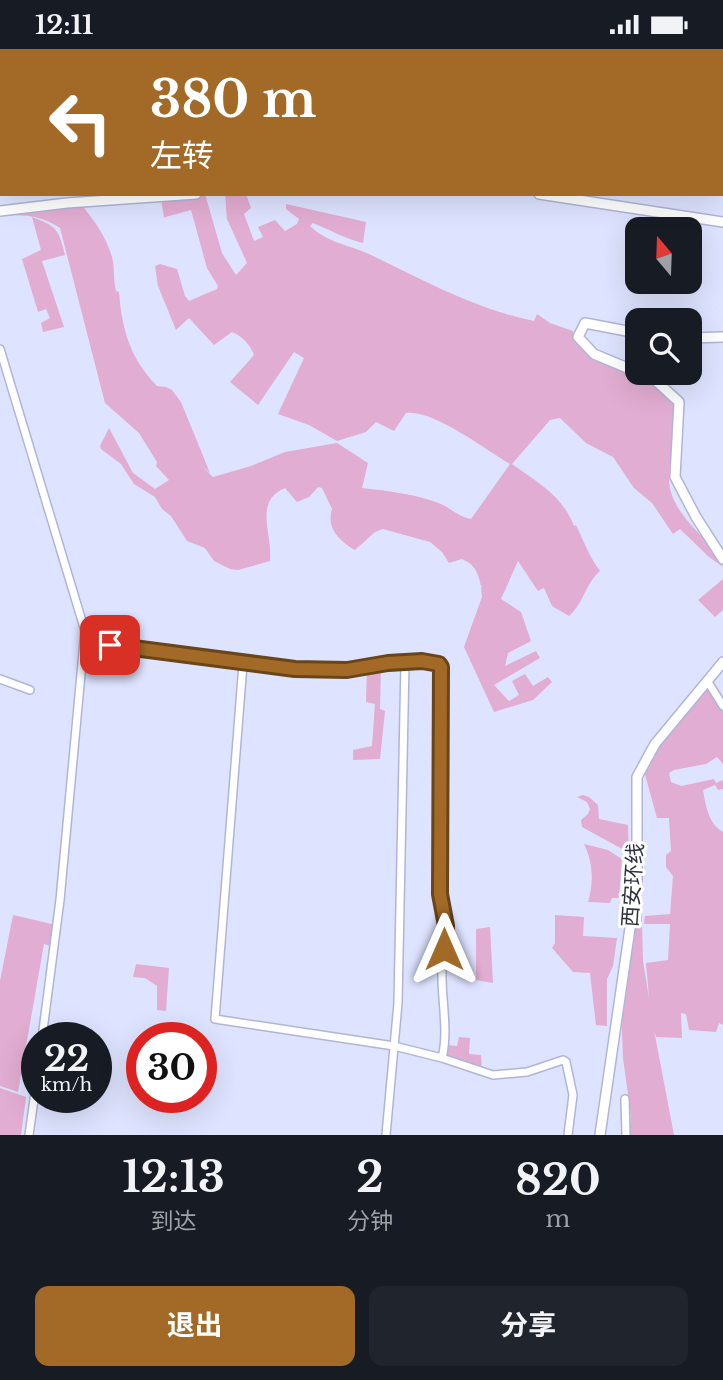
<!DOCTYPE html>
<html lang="zh">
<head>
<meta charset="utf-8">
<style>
	:root { --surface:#171b24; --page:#20242c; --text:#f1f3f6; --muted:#9ea1a6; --accent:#a26a26 }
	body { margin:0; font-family:"Libre Baskerville","Noto Sans SC",serif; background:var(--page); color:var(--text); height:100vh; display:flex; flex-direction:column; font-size:26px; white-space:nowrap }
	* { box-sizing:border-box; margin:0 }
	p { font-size:23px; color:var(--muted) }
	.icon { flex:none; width:38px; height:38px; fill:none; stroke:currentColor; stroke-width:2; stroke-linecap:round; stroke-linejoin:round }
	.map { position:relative; height:1086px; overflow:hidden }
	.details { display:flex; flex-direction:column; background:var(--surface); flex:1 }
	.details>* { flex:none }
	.hud { position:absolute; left:0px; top:0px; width:724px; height:147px; box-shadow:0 7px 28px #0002; background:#a26a26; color:#fff; overflow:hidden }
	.needle { width:46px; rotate:341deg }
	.buttons { position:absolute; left:625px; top:168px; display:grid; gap:14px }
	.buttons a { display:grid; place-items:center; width:77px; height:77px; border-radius:14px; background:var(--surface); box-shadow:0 7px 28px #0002; font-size:35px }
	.speed { position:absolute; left:21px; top:973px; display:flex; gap:14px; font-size:35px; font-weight:700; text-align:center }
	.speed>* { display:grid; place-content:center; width:91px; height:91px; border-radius:50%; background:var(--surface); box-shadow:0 7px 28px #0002; line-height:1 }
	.speed small { font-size:18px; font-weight:400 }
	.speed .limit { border:10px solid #d22; background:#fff; color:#111 }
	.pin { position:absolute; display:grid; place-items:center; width:60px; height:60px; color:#fff; margin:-30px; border-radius:14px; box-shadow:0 4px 10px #0006 }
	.me { position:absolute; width:77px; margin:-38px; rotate:0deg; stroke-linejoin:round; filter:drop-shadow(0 0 5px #0008) }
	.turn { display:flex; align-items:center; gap:24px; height:147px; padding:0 35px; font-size:32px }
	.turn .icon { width:91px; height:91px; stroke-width:2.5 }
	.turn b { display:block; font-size:49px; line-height:60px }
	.eta { display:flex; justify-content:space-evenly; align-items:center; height:119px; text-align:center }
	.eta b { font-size:42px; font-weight:700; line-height:49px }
	.primary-button { display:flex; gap:14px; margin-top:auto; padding:14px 35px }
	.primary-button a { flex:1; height:80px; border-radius:14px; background:var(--accent); color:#fff; font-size:28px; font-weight:700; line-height:80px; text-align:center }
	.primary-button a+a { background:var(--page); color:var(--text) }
	.status { display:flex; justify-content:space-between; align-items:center; height:49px; padding:0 35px; background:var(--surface); direction:ltr }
	.status svg { height:19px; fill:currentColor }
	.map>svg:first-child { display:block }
</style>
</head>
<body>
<div class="status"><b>12:11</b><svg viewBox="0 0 49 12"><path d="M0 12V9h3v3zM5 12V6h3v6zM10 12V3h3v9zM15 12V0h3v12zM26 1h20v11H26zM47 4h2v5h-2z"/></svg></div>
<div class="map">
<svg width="723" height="1086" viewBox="0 0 723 1086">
	<rect width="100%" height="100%" fill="#dee3ff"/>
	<path fill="#e2add2" d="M160,145H205L222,204L236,226L247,214L227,170L225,145H246L251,159L244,165L254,192L263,188L258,178L275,171L285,182L297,175L299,170L286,160V155L366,173L363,194C346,190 330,181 313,174L310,177C326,193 349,196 369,205C423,231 475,260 534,272L537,265L550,274L573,282C573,289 575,295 582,300C605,316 648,322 668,344C688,367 662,414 671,443C679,472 712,491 723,518L709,508L680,480L673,485L652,454L634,439L613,408L586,394L560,369L550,371L512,415C538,434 562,446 574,477L576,476C584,493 589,507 600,522C585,535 584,554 569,567L552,557L544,539L538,542L518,512L501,550L521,563L531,592L508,604L505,617L536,602L540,609L494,636L509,652L519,646L512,632L525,625L533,637L548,628L552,633L533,651L494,663L464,598L482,548L481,538H483L481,537C478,523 475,516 462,510L449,514L442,503L430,493L383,480L375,483L355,501C340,492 326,480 332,460L322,439L318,438L309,448L297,453L285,439C253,452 273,486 270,512L238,521L230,520L214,512L205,499L187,492L171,467L162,460L155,448L134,435L121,415L101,400L100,397L109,379L133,424L155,440L169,431L156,417L157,413L139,384L105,354L60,179C41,166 23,165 0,167V165L80,154C94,171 106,187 112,208C115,219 113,230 116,242L119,243C122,281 130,309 157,337L166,338L172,341L181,353L210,424L200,415L213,428L251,417L285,403L337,394L368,414L362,439C388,442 416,445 441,455C452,460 459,468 471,470L510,415C486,401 433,360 406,364L394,382L376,373L366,383L337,392L309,376L278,365L304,309L294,303L258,356L230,333L254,306C250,295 242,287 232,283L214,296L189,269L176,281L158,237L155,217L160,215L177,220L185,247L189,252L217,240L218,237L207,219L191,161L162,169L164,168Z
		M32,168C57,177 59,181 65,206L42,212L64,278L43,283L41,274L50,269L46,260L38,263L22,210L41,201Z
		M723,530V561L715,568L698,551Z
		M381,615L380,660L385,662L380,710L353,711V701L372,697L375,655L366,653L367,618Z
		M707,638L723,658V715L717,708L706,715L674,721L669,724L671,733L681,737L714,730L716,734L723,731V740L718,741L715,736L703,741C706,757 708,774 723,783V976L719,974L716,983L689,981L686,965L681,964L682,989L656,988L654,981L674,1086H629L631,1067L623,1009L621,962L640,802L643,912L649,949L646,914L668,911L670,875H644L645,867L670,865L673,827L666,818V806L671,802L669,769H657L644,722L652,707Z
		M583,746L589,748L598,756L599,770L628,776L629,809L624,801L582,778L581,771L588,765L590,760L587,753L577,748Z
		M584,795L608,801L622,810L619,849H612L610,854L588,853C594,833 593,813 584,795Z
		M13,866L56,876L53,898L44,895L18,1043L0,1037V932Z
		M555,866L584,868L583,887L617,889L613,917L607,930V977L596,976L590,924L573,923L552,899L555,894Z
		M490,878L493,934L476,931V880Z
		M136,915L169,919L166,962L157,961V937L145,929L133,928Z
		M459,988L470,989L469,1005L481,1006L482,1021L446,1010L447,996L457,997Z
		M0,1039L26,1048L21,1086H0Z"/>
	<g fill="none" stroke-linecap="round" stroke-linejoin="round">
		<defs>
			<path id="minor" d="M700,2V0
				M0,300L85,582L60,851L42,989
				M84,592L295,620L347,621L388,614L422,612L439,615L441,618L440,845C448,871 443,895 442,921C441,950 449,981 442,1009
				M243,615L215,970L394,997L442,1009L493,1026L527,1023L563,1011L566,1013L573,1046L568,1086
				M0,630L30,641
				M708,633L723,657
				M625,1050L626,1086
				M29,1086L37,1029
				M386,1086L398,954L405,614"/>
			<path id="major" d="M539,145L723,173
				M0,162L67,154L196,145
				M637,284L585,274L578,288L594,305L637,323
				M690,289L723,288
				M639,324L655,331L679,353L675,428L696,468L723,510
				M600,1086L637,831V728L655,695L723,613"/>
		</defs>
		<use href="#minor" stroke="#b0b5d7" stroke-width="10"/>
		<use href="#major" stroke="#b0b5d7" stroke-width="12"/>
		<use href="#minor" stroke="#fff" stroke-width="7"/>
		<use href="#major" stroke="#fff" stroke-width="9"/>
	</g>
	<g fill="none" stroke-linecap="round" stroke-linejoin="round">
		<defs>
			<path id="route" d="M110,596L295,620L347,621L388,614L422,612L439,615L441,618L440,845L446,877L444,900"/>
		</defs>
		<use href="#route" stroke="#694519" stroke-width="18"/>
		<use href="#route" stroke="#a26a26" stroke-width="12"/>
	</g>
	<g text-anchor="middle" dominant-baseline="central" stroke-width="6" stroke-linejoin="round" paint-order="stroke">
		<g font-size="21" fill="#2f313f" stroke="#fff">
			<text transform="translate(633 836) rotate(-86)">西安环线</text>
		</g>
	</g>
</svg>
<div class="buttons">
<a><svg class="needle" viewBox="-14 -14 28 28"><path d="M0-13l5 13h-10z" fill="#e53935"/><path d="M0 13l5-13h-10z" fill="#9ea1a6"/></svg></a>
<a><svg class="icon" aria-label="search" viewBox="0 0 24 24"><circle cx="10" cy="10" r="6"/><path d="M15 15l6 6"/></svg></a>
</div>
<div class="speed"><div>22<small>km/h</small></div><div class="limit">30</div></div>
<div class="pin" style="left:110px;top:596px;background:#d93025"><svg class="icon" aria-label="arrive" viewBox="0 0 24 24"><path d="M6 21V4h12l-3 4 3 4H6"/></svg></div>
<svg class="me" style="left:444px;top:900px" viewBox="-20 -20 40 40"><path d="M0-17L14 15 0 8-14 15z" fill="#a26a26" stroke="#fff" stroke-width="4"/></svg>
<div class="hud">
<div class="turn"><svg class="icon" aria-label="left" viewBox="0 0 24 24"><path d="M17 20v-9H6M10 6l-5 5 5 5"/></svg><div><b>380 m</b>左转</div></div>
</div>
</div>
<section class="details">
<div class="eta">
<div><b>12:13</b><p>到达</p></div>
<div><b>2</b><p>分钟</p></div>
<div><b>820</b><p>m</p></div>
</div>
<div class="primary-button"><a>退出</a><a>分享</a></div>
</section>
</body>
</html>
